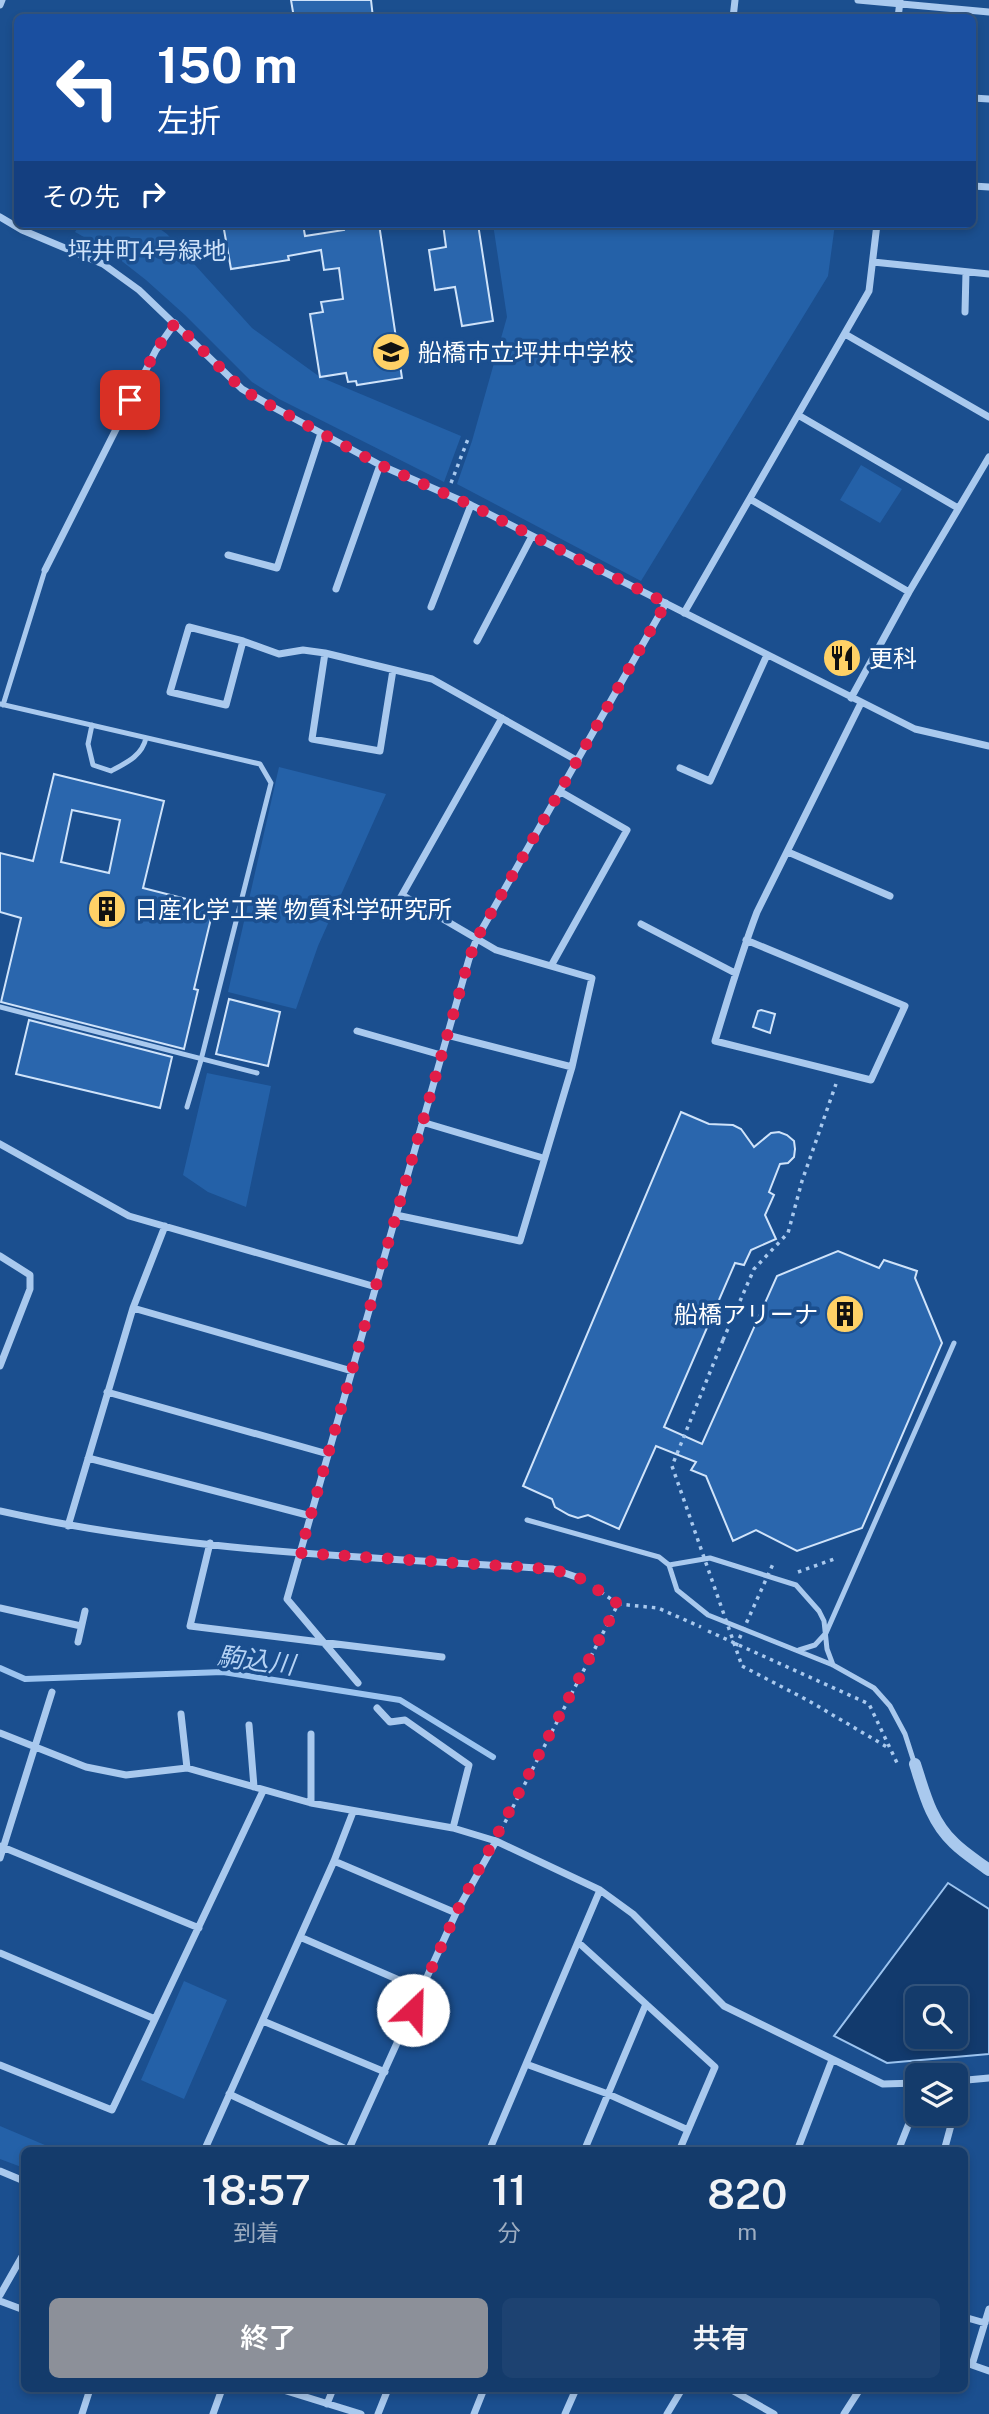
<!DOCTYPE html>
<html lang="ja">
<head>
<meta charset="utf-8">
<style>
	:root { --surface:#143b6b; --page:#1d4271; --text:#f1f3f6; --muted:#9dadc1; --line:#33557e; --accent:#8c9099 }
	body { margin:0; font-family:"Public Sans","Noto Sans JP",sans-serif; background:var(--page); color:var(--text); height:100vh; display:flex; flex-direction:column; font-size:26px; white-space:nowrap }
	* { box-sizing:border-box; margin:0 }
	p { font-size:23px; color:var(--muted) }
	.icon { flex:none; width:38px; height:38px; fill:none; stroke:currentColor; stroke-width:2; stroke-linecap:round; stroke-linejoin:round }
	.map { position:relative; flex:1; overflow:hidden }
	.side { position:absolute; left:21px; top:2147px; width:947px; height:245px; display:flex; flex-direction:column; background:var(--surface); border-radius:10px; box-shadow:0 4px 10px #0003,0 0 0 2px var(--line) }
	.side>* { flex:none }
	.hud { position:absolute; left:14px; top:14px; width:962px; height:214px; border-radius:10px; box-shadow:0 4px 10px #0003,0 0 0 2px var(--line); background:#1a4fa0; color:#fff; overflow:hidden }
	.fabs { position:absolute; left:905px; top:1986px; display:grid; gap:14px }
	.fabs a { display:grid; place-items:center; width:63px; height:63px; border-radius:10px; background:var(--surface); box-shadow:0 4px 10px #0003,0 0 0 2px var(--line); font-size:35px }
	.pin { position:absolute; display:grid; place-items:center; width:60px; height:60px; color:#fff; margin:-30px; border-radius:14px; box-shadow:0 4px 10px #0006 }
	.me { position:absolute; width:77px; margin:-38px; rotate:24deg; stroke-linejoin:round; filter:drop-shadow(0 0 5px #0008) }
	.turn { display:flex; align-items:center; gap:24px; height:147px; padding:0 28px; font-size:32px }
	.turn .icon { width:91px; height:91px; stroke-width:2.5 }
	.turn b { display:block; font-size:49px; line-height:60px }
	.then { display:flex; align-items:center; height:66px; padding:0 28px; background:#0003; gap:14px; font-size:26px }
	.eta { display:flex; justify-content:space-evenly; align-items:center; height:119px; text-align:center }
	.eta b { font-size:42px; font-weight:600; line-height:49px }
	.action { display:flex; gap:14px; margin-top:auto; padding:14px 28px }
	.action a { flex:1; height:80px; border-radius:10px; background:var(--accent); color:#fff; font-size:28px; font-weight:600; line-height:80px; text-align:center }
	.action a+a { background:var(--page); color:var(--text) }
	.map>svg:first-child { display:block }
</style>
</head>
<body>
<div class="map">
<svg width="989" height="2414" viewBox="0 0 989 2414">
	<rect width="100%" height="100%" fill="#1b4f8f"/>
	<path fill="#2461a8" d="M80,224H153L167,234L252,328L320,377L461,436L444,482L279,399L252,382L185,315L146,280L109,251L75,232Z
		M493,224H835L828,276L641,581L457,484L472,441L507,317Z
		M861,465L902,489L880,523L840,500Z
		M279,767L386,794L318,946L296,1009L228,992Z
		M207,1073L271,1086L246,1207L208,1192L183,1175Z
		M184,1981L227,2000L184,2099L141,2080Z
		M0,2126L59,2151H24V2168L0,2159Z"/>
	<path fill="#123a6d" stroke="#9cc4f0" stroke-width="2" fill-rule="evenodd" d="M948,1883L989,1909V2054L887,2063L834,2036ZM917,1998H956V2037H917Z"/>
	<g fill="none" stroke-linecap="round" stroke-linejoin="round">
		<path stroke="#9cc4f0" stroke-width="6" d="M0,1668L25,1679L223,1672L400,1700L493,1757"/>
	</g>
	<path fill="#2a66ad" stroke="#cfe3fa" stroke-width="2" fill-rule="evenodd" d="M291,0H371L373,18H294Z
		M223,224H303L305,236L344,230L343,224H379L402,378L357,385L356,381L348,382L346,373L320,377L310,314L323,312L321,302L343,299L339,268L324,270L321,250L288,256L289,260L231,269Z
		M443,224H478L493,321L462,326L455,287L435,290L429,250L446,247Z
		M54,774L164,801L143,888L214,906L194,989L198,990L184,1049L1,1002L21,918L0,912V853L33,861ZM72,810L120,820L109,873L61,862Z
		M229,999L280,1012L268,1066L216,1054Z
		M761,1010L775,1014L770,1033L753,1027L758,1011Z
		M29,1020L172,1057L160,1108L16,1074Z
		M681,1112L709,1124L733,1125L741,1129L754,1147L771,1133L779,1132L787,1135L794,1141L795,1149L794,1157L788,1163L780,1164L769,1192L774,1195L765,1215L776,1239L751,1250L744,1265L735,1263L664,1427L702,1444L777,1276L838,1251L879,1268L884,1260L917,1271L915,1278L942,1343L862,1528L797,1551L756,1530L733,1541L706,1476L691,1470L696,1462L656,1446L619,1529L588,1515L578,1518L569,1515L555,1507L552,1499L523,1486Z"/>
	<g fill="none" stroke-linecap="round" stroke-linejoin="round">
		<path stroke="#a9c9ee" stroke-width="3.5" stroke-dasharray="3.5 5" stroke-linecap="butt" d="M451,483L468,439
			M723,1340L754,1269L788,1233L802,1181L836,1084
			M798,1572L837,1558
			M618,1604L658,1608L701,1627
			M708,1631L869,1704L898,1765
			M742,1666L809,1701L887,1747
			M501,1830L618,1604L591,1585"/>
		<path stroke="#a9c9ee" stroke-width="5" d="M0,704L260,764L271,783L201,1060L187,1107
			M3,705L45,570
			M92,725L88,744L93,765L111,771C126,763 142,756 146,738
			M0,1007L257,1073
			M527,1520L659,1557L669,1565L677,1590L708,1615L833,1665L874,1688L890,1706L905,1734L914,1762
			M669,1565L710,1558L796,1585L819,1611L824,1621L827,1649L833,1665
			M799,1650L815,1645L826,1633L954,1343"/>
		<path stroke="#a9c9ee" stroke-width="7" d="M858,0L989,12
			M0,5L2,0
			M733,18L735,0
			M898,18L900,1
			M973,98L989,99
			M973,186L989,187
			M0,217L22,230L103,264L139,290L242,389L273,407L380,465L471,505L915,729L989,746
			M873,262L989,274
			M965,312L966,272
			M845,334L989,417
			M798,415L958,508
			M750,499L909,592
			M228,555L277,568L321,433
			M45,570L156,350L175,323
			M336,589L380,465
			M431,607L471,505
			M684,613L869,291L877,224
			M243,641L226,705L170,692L189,627L243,641L279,654L303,650L325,653L432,679L578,761
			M477,641L532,536
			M325,653L312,739L380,751L393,670
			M851,698L909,592L989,457
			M680,768L710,781L767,655
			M788,852L890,896
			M393,911L502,718
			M641,924L735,973
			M746,940L905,1006L871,1080L715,1041C728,998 741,954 757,912L861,703
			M551,966L627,830L561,792
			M357,1031L441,1055
			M447,1035L572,1067
			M422,1122L543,1158
			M0,1144L129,1216L376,1287
			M396,1215L520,1241L572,1067L592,978L496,950L402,895
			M0,1256L30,1275V1289L0,1366
			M133,1308L352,1371
			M107,1392L328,1454
			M88,1458L311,1516
			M0,1511C181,1552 368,1557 553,1569L582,1579
			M68,1526L133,1308L165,1226
			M210,1543L190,1626L442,1657
			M0,1608L81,1626
			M78,1642L85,1611
			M358,1683L287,1599L469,959L477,938L666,603
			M377,1708L390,1722L405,1720L469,1765L453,1828
			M181,1714L187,1768
			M249,1725L254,1787
			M0,1733L86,1767L126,1775L187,1768L311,1803L453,1828L496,1841L600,1890L633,1914L724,2006L883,2084L917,2083
			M311,1803V1734
			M0,1846L199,1928
			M0,1858L52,1692
			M334,1861L456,1913
			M300,1937L422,1990
			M579,1943L715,2067L679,2151
			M0,1953L155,2019
			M263,2021L385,2072
			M526,2064L608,2094L688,2130
			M0,2065L112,2110L263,1791
			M956,2081L989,2078
			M229,2094L348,2150
			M956,2110L964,2081
			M204,2151L334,1861L353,1812
			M348,2151L456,1913L496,1841
			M489,2151L600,1890
			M584,2151L646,2004
			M797,2151L832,2060
			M898,2151L917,2103
			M944,2151L954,2114
			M0,2171L24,2181
			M0,2295L24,2253
			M0,2301L24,2310
			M989,2309L972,2365L989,2371
			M964,2317L985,2323
			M280,2389L361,2414
			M730,2389L774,2414
			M327,2404L333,2389
			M82,2414L90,2389
			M213,2414L222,2389
			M378,2414L388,2389
			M474,2414L484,2389
			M565,2414L576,2389
			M667,2414L682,2389
			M844,2414L860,2389"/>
		<path stroke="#a9c9ee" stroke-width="12" d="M915,1764C924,1792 931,1822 954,1843C964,1853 977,1861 989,1870"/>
		<path stroke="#a9c9ee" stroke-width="3.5" stroke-dasharray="3.5 5" stroke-linecap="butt" d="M723,1340L672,1466L742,1666
			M736,1646L773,1564"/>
	</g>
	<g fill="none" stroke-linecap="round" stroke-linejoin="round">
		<path stroke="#e11d48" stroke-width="12" stroke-dasharray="0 21.6" d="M130,400L156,350L175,323L242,389L257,398L380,465L471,505L666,603L477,938L469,959L300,1553L552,1569L582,1579L618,1604L456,1913L413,2010"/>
	</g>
	<defs>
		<symbol id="school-disc" viewBox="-11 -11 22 22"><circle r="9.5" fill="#ffd166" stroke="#1b4f8f"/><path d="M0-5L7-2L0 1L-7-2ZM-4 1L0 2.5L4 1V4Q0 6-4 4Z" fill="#111"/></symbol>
		<symbol id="restaurant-disc" viewBox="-11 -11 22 22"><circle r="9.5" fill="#ffd166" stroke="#1b4f8f"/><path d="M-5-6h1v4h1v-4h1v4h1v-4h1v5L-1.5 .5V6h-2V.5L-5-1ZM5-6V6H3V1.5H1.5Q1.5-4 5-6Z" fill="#111"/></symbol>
		<symbol id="building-disc" viewBox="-11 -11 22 22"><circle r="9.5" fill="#ffd166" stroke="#1b4f8f"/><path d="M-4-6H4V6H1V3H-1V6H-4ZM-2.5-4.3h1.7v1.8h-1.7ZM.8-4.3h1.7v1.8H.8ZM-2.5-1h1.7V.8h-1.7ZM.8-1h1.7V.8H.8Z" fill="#111"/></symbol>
	</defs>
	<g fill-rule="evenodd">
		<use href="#school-disc" x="369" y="330" width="44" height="44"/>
		<use href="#restaurant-disc" x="820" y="636" width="44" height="44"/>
		<use href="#building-disc" x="85" y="887" width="44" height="44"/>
		<use href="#building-disc" x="823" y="1292" width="44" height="44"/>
	</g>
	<g text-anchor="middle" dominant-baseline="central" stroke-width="7" stroke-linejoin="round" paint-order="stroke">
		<g font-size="24" fill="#cfe3fa" stroke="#1b4f8f">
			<text x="147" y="250">坪井町4号緑地</text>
		</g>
		<g font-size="24" fill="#fff" stroke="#1b4f8f" text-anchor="start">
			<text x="418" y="352">船橋市立坪井中学校</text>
			<text x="869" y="658">更科</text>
			<text x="134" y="909">日産化学工業 物質科学研究所</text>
			<text x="818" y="1314" text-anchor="end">船橋アリーナ</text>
		</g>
		<g font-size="26" font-style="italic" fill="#b5d3f5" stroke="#1b4f8f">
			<text transform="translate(256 1660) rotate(7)">駒込川</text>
		</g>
	</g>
</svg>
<div class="fabs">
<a><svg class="icon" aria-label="search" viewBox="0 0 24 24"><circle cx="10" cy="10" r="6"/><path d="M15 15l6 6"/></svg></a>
<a><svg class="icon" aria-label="layers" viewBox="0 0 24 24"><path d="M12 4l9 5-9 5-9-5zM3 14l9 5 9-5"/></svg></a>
</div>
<div class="pin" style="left:130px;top:400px;background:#d93025"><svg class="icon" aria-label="arrive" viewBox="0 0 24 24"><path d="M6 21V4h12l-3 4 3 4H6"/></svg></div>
<svg class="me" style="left:413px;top:2010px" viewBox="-20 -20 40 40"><circle r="19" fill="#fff"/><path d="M0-13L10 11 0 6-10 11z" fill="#e11d48"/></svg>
<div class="hud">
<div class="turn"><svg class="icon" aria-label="left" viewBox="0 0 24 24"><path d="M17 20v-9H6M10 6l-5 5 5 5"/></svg><div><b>150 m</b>左折</div></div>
<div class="then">その先<svg class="icon" aria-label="right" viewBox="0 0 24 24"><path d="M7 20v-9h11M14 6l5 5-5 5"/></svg></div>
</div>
<section class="side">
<div class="eta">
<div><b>18:57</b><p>到着</p></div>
<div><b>11</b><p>分</p></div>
<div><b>820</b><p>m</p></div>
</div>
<div class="action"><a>終了</a><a>共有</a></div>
</section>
</div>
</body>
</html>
